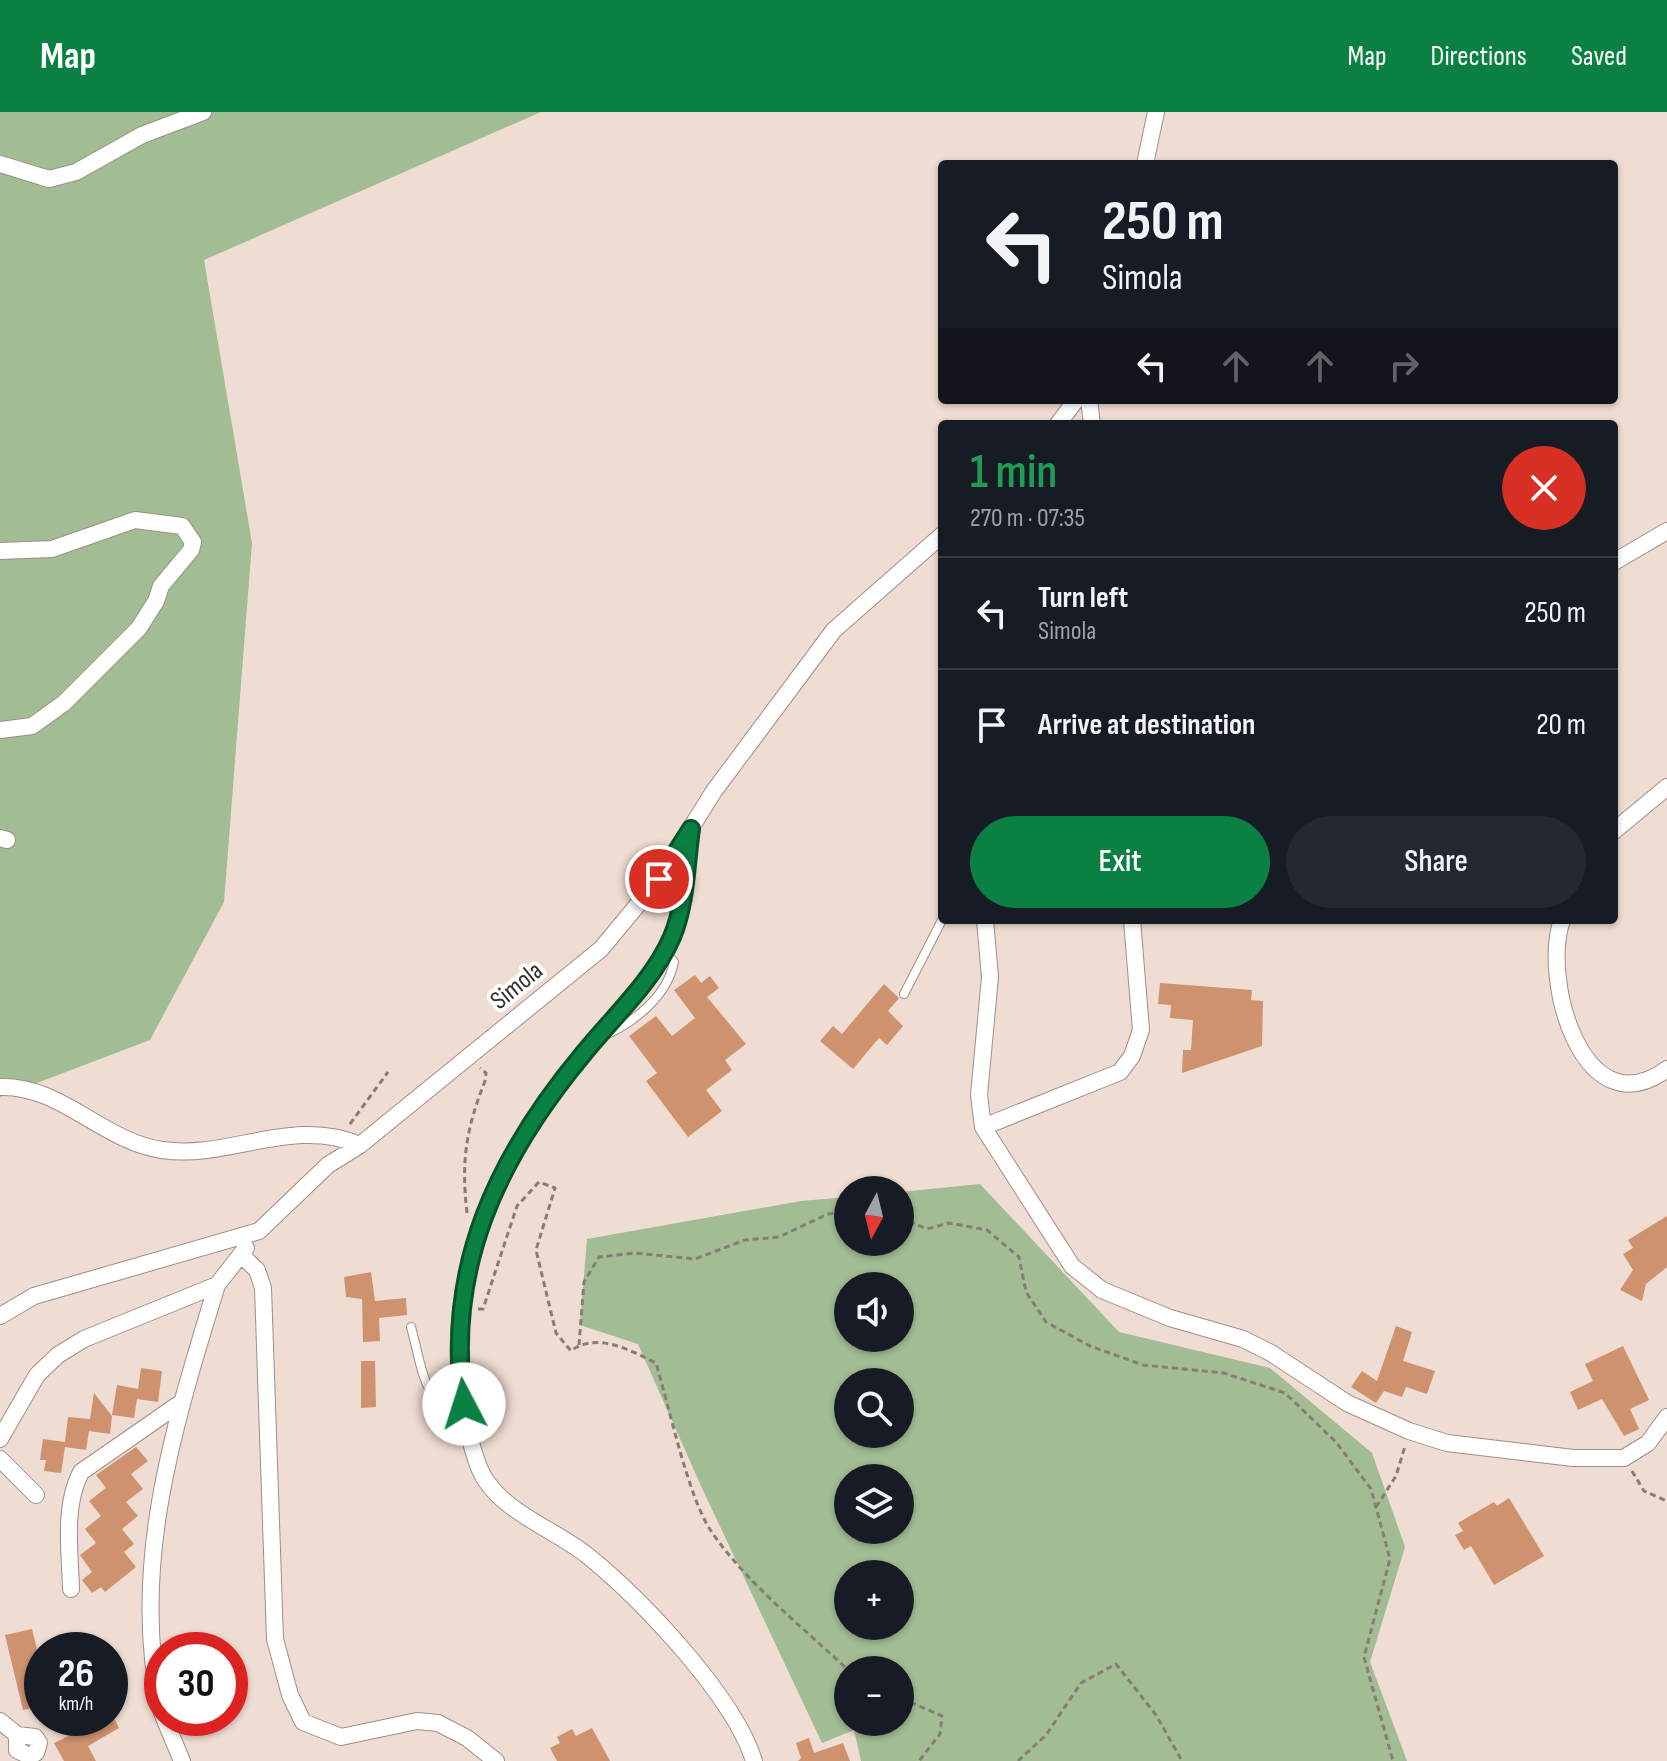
<!DOCTYPE html>
<html lang="en">
<head>
<meta charset="utf-8">
<style>
	:root { --surface:#171b24; --page:#242831; --text:#f1f3f6; --muted:#9ea1a6; --line:#363941; --accent:#0b8043 }
	body { margin:0; font-family:"Sofia Sans Condensed",sans-serif; background:var(--page); color:var(--text); height:100vh; display:flex; flex-direction:column; font-size:30px; white-space:nowrap }
	* { box-sizing:border-box; margin:0 }
	p { font-size:26px; color:var(--muted) }
	.icon { flex:none; width:44px; height:44px; fill:none; stroke:currentColor; stroke-width:2; stroke-linecap:round; stroke-linejoin:round }
	.map { position:relative; flex:1; overflow:hidden }
	.drawer { position:absolute; left:938px; top:308px; width:680px; height:504px; display:flex; flex-direction:column; background:var(--surface); border-radius:8px; box-shadow:0 2px 6px #0004 }
	.drawer>* { flex:none }
	.hud { position:absolute; left:938px; top:48px; width:680px; height:244px; border-radius:8px; box-shadow:0 2px 6px #0004; background:#171b24; color:var(--text); overflow:hidden }
	.needle { width:52px; rotate:187deg }
	.controls { position:absolute; left:834px; top:1064px; display:grid; gap:16px }
	.controls a { display:grid; place-items:center; width:80px; height:80px; border-radius:50%; background:var(--surface); box-shadow:0 2px 6px #0004; font-size:40px }
	.speed { position:absolute; left:24px; top:1520px; display:flex; gap:16px; font-size:40px; font-weight:700; text-align:center }
	.speed>* { display:grid; place-content:center; width:104px; height:104px; border-radius:50%; background:var(--surface); box-shadow:0 2px 6px #0004; line-height:1 }
	.speed small { font-size:20px; font-weight:400 }
	.speed .limit { border:12px solid #d22; background:#fff; color:#111 }
	.pin { position:absolute; display:grid; place-items:center; width:68px; height:68px; color:#fff; margin:-34px; border:4px solid #fff; border-radius:50%; box-shadow:0 2px 8px #0007 }
	.me { position:absolute; width:88px; margin:-44px; rotate:355deg; stroke-linejoin:round; filter:drop-shadow(0 0 6px #0008) }
	.turn { display:flex; align-items:center; gap:28px; height:168px; padding:0 32px; font-size:36px }
	.turn .icon { width:104px; height:104px; stroke-width:2.5 }
	.turn b { display:block; font-size:56px; line-height:68px }
	.lanes { display:flex; align-items:center; height:76px; padding:0 32px; background:#0003; justify-content:center; gap:40px; direction:ltr }
	.lanes .off { opacity:.35 }
	.round { display:grid; place-items:center; flex:none; width:84px; height:84px; border-radius:42px; background:var(--page) }
	.headline { display:flex; align-items:center; justify-content:space-between; height:136px; padding:0 32px }
	h1 { font-size:48px; font-weight:600; line-height:60px; color:#1e9e55 }
	.action { display:flex; gap:16px; margin-top:auto; padding:16px 32px }
	.action a { flex:1; height:92px; border-radius:48px; background:var(--accent); color:#fff; font-size:32px; font-weight:600; line-height:92px; text-align:center }
	.action a+a { background:var(--page); color:var(--text) }
	ul { padding:0; list-style:none }
	li { display:flex; align-items:center; gap:24px; height:112px; padding:0 32px; border-top:2px solid var(--line) }
	li div { flex:1 }
	li b { display:block; font-size:30px }
	li em { font-style:normal }
	header { display:flex; align-items:center; gap:48px; box-sizing:border-box; height:112px; padding:0 40px; background:var(--accent); color:#fff }
	header strong { font-size:38px }
	nav { display:flex; gap:44px; margin-inline-start:auto; font-size:28px }
	.map>svg:first-child { display:block }
</style>
</head>
<body>
<header>
<strong>Map</strong>
<nav><a>Map</a><a>Directions</a><a>Saved</a></nav>
</header>
<div class="map">
<svg width="1667" height="1649" viewBox="0 0 1667 1649">
	<rect width="100%" height="100%" fill="#efdcd2"/>
	<path fill="#a2bc94" fill-rule="evenodd" d="M0,0H541L204,148L252,431L224,790L150,928L0,985Z
		M980,1072L1119,1220L1270,1256L1372,1341L1405,1435L1370,1550L1407,1649H861L854,1618L822,1631L701,1374L638,1232L580,1213L587,1127L801,1089L848,1085V1130H900V1080ZM848,1174H900V1226H848ZM848,1270H900V1322H848ZM848,1366H900V1418H848ZM848,1462H900V1514H848ZM848,1558H900V1610H848Z"/>
	<path fill="#ce926f" d="M695,863L701,871L710,864L719,876L707,885L746,932L725,948L732,958L706,978L722,999L688,1025L646,969L657,961L629,924L656,904L672,924L695,906L674,878Z
		M1160,871L1252,878L1251,888L1263,889L1262,934L1182,961L1183,938H1191L1193,908L1170,906L1171,893L1158,892Z
		M884,872L899,886L888,899L903,914L887,933L879,926L853,957L820,929L833,914L842,922Z
		M1667,1104V1155L1646,1172L1642,1189L1620,1178L1633,1158L1623,1142L1633,1136L1628,1128Z
		M371,1160L375,1189L406,1186L407,1203L379,1206L380,1229L363,1230L362,1187L346,1185L344,1165Z
		M1396,1214L1412,1220L1403,1249L1435,1259L1427,1282L1406,1275L1402,1285L1384,1279L1376,1291L1351,1275L1362,1259L1377,1269Z
		M1623,1234L1649,1288L1630,1297L1639,1317L1624,1324L1602,1287L1578,1298L1570,1280L1593,1269L1585,1252Z
		M361,1249H375L376,1295L361,1296Z
		M141,1256L162,1259L158,1290L137,1287L134,1306L112,1303L117,1273L138,1277Z
		M94,1281L112,1304L110,1322L89,1319L86,1338L65,1335L61,1361L44,1359L46,1348H40L43,1327L65,1330L68,1305L90,1307Z
		M136,1335L148,1349L131,1362L143,1377L126,1390L138,1404L122,1417L134,1432L124,1440L136,1455L105,1480L101,1475L92,1481L82,1468L92,1460L80,1443L96,1431L85,1417L101,1404L89,1389L106,1376L96,1363Z
		M1509,1386L1544,1444L1494,1473L1471,1434L1464,1438L1455,1423L1463,1419L1458,1411L1494,1390L1497,1394Z
		M32,1517L42,1558V1594L23,1598L5,1523Z
		M90,1606H114L119,1616L88,1634L96,1649H64L54,1631L93,1612Z
		M592,1616L610,1649H557L550,1636L560,1631L557,1625L572,1617L576,1624Z
		M809,1626L814,1641L843,1631L850,1649H798L801,1646L796,1631Z"/>
	<g fill="none" stroke-linecap="round" stroke-linejoin="round">
		<defs>
			<path id="service" d="M904,882L942,808
				M604,924C634,910 667,885 674,850L666,841
				M411,1215C423,1258 422,1290 466,1311"/>
			<path id="minor" d="M0,52L49,67L76,60L142,23L203,0
				M1145,52L1156,0
				M1089,288L1092,312
				M1058,312L1076,288
				M0,439L52,437L135,408L182,414L193,430L191,438L161,474L156,489L139,516L64,591L32,614L0,618
				M1614,450L1667,419
				M1614,719L1667,675
				M690,725C686,756 685,790 674,820C658,868 611,907 580,945C485,1061 426,1204 478,1353C494,1398 554,1416 588,1444C641,1487 734,1584 754,1649
				M0,726L7,728
				M985,808L990,865L979,983L983,1015L1072,1154L1102,1178L1170,1206L1243,1227L1271,1241L1347,1291L1409,1319L1447,1331L1573,1346H1624L1648,1331L1667,1305
				M1562,808C1541,867 1583,1019 1667,957
				M0,975C61,973 102,1029 162,1038C229,1048 292,1004 360,1033
				M983,1015L1120,960L1132,944L1141,918L1132,808
				M241,1143L257,1158L263,1176L275,1527L290,1583L303,1610L341,1625L417,1609L438,1611L467,1626L496,1649
				M0,1204L34,1184L259,1119L328,1053L360,1033L601,837L659,767L714,679L834,518L942,423
				M0,1327L37,1263L58,1243L84,1227L217,1173L246,1136
				M0,1347L36,1383
				M71,1477C70,1439 63,1394 81,1360L179,1292
				M162,1601C128,1457 175,1310 217,1173
				M164,1606L182,1649
				M0,1609L17,1623L35,1625L39,1631L36,1641L29,1644L17,1638V1623"/>
		</defs>
		<use href="#service" stroke="#a08e85" stroke-width="10"/>
		<use href="#minor" stroke="#a08e85" stroke-width="18"/>
		<path stroke="#897c76" stroke-width="3" stroke-dasharray="6 4" stroke-linecap="butt" d="M350,1012L388,960
			M467,1101C461,1049 466,1017 485,969L486,961L480,956
			M900,1105L927,1117L949,1111L987,1118L1019,1145L1026,1180L1046,1210L1090,1234L1143,1253L1224,1261L1285,1281L1336,1330L1371,1377L1390,1447L1364,1545L1393,1649
			M478,1197H483L517,1094L539,1070L555,1076L536,1138L556,1221L571,1239C596,1219 632,1239 656,1251C669,1294 688,1385 711,1419C747,1472 803,1515 848,1558
			M579,1233L584,1170L599,1145L635,1141L695,1147L745,1128L779,1125L828,1102L848,1099
			M1632,1359L1644,1379L1667,1389
			M1376,1395L1396,1364L1405,1334
			M900,1591H912L942,1604L940,1622L919,1649
			M1018,1649L1046,1623L1081,1571L1116,1552L1156,1603L1182,1649"/>
		<use href="#service" stroke="#fff" stroke-width="8"/>
		<use href="#minor" stroke="#fff" stroke-width="16"/>
	</g>
	<g fill="none" stroke-linecap="round" stroke-linejoin="round">
		<defs>
			<path id="route" d="M464,1292C444,1156 498,1044 584,941C614,904 653,869 672,825C686,792 686,752 691,717L659,767"/>
		</defs>
		<use href="#route" stroke="#07532c" stroke-width="20"/>
		<use href="#route" stroke="#0b8043" stroke-width="14"/>
	</g>
	<g text-anchor="middle" dominant-baseline="central" stroke-width="8" stroke-linejoin="round" paint-order="stroke">
		<g font-size="26" fill="#352e2a" stroke="#fff">
			<text transform="translate(517 874) rotate(-39)">Simola</text>
		</g>
	</g>
</svg>
<div class="controls">
<a><svg class="needle" viewBox="-14 -14 28 28"><path d="M0-13l5 13h-10z" fill="#e53935"/><path d="M0 13l5-13h-10z" fill="#9ea1a6"/></svg></a>
<a><svg class="icon" aria-label="sound" viewBox="0 0 24 24"><path d="M4 9h4l5-4v14l-5-4H4zM17 9q2 3 0 6"/></svg></a>
<a><svg class="icon" aria-label="search" viewBox="0 0 24 24"><circle cx="10" cy="10" r="6"/><path d="M15 15l6 6"/></svg></a>
<a><svg class="icon" aria-label="layers" viewBox="0 0 24 24"><path d="M12 4l9 5-9 5-9-5zM3 14l9 5 9-5"/></svg></a>
<a>+</a>
<a>−</a>
</div>
<div class="speed"><div>26<small>km/h</small></div><div class="limit">30</div></div>
<div class="pin" style="left:659px;top:767px;background:#d93025"><svg class="icon" aria-label="arrive" viewBox="0 0 24 24"><path d="M6 21V4h12l-3 4 3 4H6"/></svg></div>
<svg class="me" style="left:464px;top:1292px" viewBox="-20 -20 40 40"><circle r="19" fill="#fff"/><path d="M0-13L10 11 0 6-10 11z" fill="#0b8043"/></svg>
<div class="hud">
<div class="turn"><svg class="icon" aria-label="left" viewBox="0 0 24 24"><path d="M17 20v-9H6M10 6l-5 5 5 5"/></svg><div><b>250 m</b>Simola</div></div>
<div class="lanes"><svg class="icon" aria-label="left" viewBox="0 0 24 24"><path d="M17 20v-9H6M10 6l-5 5 5 5"/></svg><svg class="icon off" aria-label="ahead" viewBox="0 0 24 24"><path d="M12 20V5M6 11l6-6 6 6"/></svg><svg class="icon off" aria-label="ahead" viewBox="0 0 24 24"><path d="M12 20V5M6 11l6-6 6 6"/></svg><svg class="icon off" aria-label="right" viewBox="0 0 24 24"><path d="M7 20v-9h11M14 6l5 5-5 5"/></svg></div>
</div>
<section class="drawer">
<div class="headline"><div><h1>1 min</h1><p>270 m · 07:35</p></div><a class="round" style="background:#d93025;color:#fff"><svg class="icon" aria-label="close" viewBox="0 0 24 24"><path d="M6 6l12 12M18 6L6 18"/></svg></a></div>
<ul>
<li><svg class="icon" aria-label="left" viewBox="0 0 24 24"><path d="M17 20v-9H6M10 6l-5 5 5 5"/></svg><div><b>Turn left</b><p>Simola</p></div><em>250 m</em></li>
<li><svg class="icon" aria-label="arrive" viewBox="0 0 24 24"><path d="M6 21V4h12l-3 4 3 4H6"/></svg><div><b>Arrive at destination</b></div><em>20 m</em></li>
</ul>
<div class="action"><a>Exit</a><a>Share</a></div>
</section>
</div>
</body>
</html>
